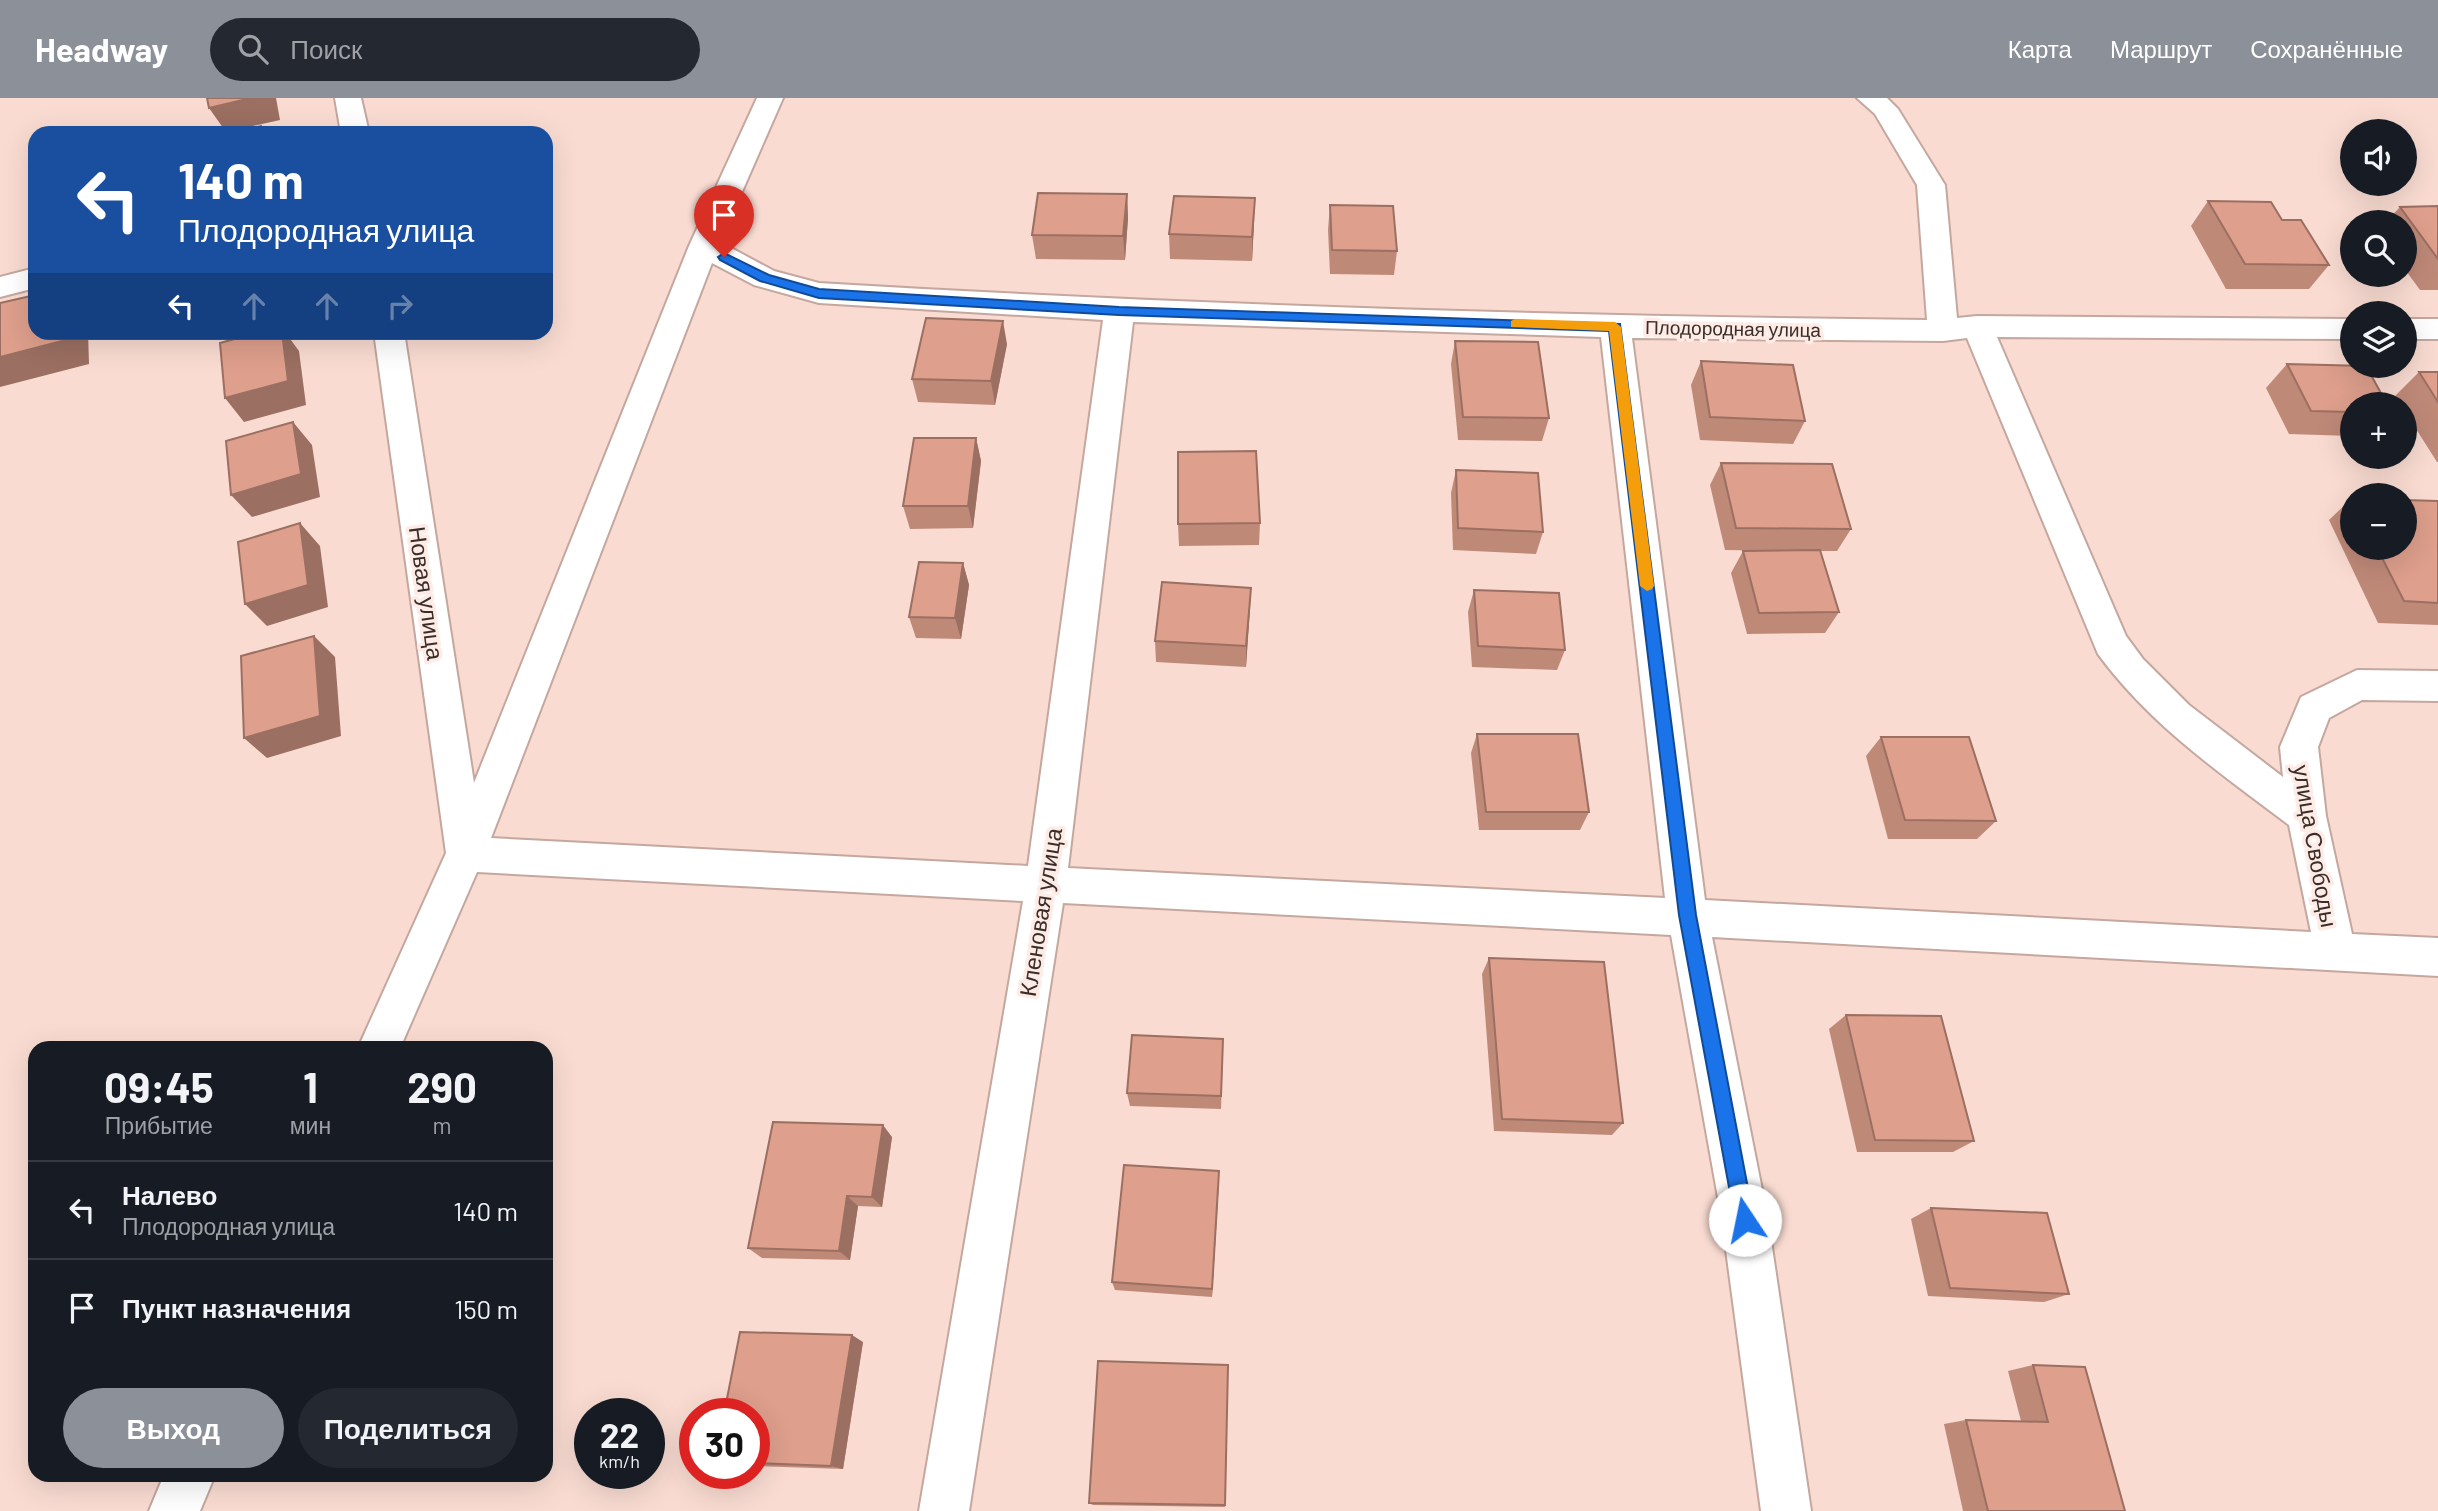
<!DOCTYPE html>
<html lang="ru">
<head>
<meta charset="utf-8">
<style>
	:root { --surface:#171b24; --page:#242831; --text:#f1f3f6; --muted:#9ea1a6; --line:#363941; --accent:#8c9099 }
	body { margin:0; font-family:Barlow,sans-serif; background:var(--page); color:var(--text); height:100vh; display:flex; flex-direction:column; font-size:26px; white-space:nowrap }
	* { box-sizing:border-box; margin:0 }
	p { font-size:23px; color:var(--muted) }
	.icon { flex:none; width:38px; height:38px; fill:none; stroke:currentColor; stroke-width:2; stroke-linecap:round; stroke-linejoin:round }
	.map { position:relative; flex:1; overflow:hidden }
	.panel { position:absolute; left:28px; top:943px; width:525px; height:441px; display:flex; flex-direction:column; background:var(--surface); border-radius:21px; box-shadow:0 7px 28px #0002 }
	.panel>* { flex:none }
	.hud { position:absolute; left:28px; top:28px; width:525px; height:214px; border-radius:21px; box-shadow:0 7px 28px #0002; background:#1a4fa0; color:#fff; overflow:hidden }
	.tools { position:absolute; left:2340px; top:21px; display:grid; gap:14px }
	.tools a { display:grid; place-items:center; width:77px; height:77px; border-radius:50%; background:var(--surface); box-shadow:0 7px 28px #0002; font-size:35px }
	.speed { position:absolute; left:574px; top:1300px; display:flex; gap:14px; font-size:35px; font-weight:700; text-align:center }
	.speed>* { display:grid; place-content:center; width:91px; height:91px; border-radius:50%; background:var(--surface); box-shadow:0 7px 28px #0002; line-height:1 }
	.speed small { font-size:18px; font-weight:400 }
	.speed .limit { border:10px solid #d22; background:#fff; color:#111 }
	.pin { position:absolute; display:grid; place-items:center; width:60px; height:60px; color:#fff; margin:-72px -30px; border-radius:50% 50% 50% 0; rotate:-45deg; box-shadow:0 0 7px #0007 }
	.pin .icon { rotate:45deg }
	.me { position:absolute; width:77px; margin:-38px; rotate:349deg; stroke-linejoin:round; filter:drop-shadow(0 0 5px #0008) }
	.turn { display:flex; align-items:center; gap:24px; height:147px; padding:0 35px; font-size:32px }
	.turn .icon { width:91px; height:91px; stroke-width:2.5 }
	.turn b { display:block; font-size:49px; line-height:60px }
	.lanes { display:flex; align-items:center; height:66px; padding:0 35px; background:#0003; justify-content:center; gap:35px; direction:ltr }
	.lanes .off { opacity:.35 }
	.eta { display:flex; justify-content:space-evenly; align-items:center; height:119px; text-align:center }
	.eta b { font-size:42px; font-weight:700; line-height:49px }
	.button { display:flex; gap:14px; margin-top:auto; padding:14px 35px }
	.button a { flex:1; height:80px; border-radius:42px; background:var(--accent); color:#fff; font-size:28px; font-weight:700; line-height:80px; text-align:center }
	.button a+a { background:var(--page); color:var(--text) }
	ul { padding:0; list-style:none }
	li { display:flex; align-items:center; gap:21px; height:98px; padding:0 35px; border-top:2px solid var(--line) }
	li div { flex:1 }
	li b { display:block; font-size:26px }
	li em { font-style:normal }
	header { display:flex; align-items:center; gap:42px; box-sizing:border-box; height:98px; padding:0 35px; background:var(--accent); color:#fff }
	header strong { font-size:33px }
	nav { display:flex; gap:38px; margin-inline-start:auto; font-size:24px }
	.search { width:490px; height:63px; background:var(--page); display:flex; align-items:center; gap:18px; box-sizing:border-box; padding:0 24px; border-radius:38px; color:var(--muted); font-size:26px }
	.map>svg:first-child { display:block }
</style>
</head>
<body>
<header>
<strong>Headway</strong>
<div class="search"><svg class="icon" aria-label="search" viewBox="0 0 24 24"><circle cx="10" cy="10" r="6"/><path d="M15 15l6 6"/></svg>Поиск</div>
<nav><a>Карта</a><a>Маршрут</a><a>Сохранённые</a></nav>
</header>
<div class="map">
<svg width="2438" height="1413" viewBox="0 0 2438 1413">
	<rect width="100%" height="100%" fill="#f9dbd1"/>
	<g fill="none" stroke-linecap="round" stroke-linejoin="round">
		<defs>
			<path id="minor" d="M335,0H361L369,35H341Z
				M757,0H783L720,144L774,173L819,185C1188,207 1557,218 1927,222L1917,87L1875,16L1857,0H1887L1898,11L1945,87L1957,220L1977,218L2352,221V241L1997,239L2126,538L2143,561L2189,607L2283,679L2280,649L2301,599L2357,572L2438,573V603L2362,602L2329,620L2318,649L2326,718L2352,836L2438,840V878L1712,839L1768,1122L1811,1413H1761L1722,1122L1671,837L1063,805L969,1413H919L1023,803L477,774L400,950H358L446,755L374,234H404L474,685L689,148ZM712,165L754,187L819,205L1103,222L1028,768L491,740ZM1133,224L1601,239L1665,800L1068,770ZM1632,240L1943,243L1967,240L2098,556C2150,627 2220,675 2289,727L2311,834L1705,802Z
				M35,170V190L0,199V179Z
				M2404,221H2438V241H2404Z
				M164,1377H215L200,1413H149Z"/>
		</defs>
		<use href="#minor" stroke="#c4a79e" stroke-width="4"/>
		<use href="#minor" fill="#fff" fill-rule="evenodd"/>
	</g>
	<path fill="#bf8978" d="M1127,96L1128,120L1125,162L1036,161L1032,137Z
		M2208,103L2282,122L2329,167L2309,191H2226L2191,128Z
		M1330,107L1397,153L1394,177L1330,176L1328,132Z
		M2438,108V192H2420L2404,170V124H2386L2400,109Z
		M1254,125L1252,163L1170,161L1169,136Z
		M1455,243L1549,320L1542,343L1458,342L1451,266Z
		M1007,246L995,307L918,304L912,281Z
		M1701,263L1805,323L1793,346L1700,342L1691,287Z
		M2287,266L2352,306V338L2289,336L2266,290Z
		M2419,274H2438V364H2437L2404,312V306H2401L2395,298Z
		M976,340L981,363L973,430L910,431L903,408Z
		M1721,365L1851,431L1837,453H1820L1839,514L1825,535L1747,536L1731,475L1743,453H1795L1725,452L1710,387Z
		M1456,372L1543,434L1536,456L1453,452L1451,395Z
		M2352,400V450H2404L2438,403V527L2378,525L2329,422Z
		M1260,425L1259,447L1179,448L1178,426Z
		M963,465L969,487L961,541L916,540L909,519Z
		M1251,490L1246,569L1156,564L1155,543Z
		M1474,492L1565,552L1557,572L1472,569L1468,514Z
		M1477,636L1589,714L1580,732H1479L1471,655Z
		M1881,639L1996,723L1977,741H1888L1866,658Z
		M1489,860L1623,1025L1612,1037L1494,1033L1482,876Z
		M1846,917L1974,1043L1953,1054H1857L1829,931Z
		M1223,955L1221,1011L1130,1008L1127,995Z
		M892,1039L882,1109L858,1108L850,1162L762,1160L748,1150Z
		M1219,1073L1212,1199L1115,1192L1112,1184Z
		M1931,1110L2069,1196L2044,1204L1928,1198L1911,1121Z
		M863,1244L843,1371L754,1368V1316Z
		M1228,1267L1225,1409L1093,1407L1089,1405Z
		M2033,1267L2125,1413H1963L1944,1326L1966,1322L2021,1323L2008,1273Z"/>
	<path fill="#9b6f62" d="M251,0H276L280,22L226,34L209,10Z
		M1127,96L1128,120L1125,162L1123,138Z
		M1255,100L1254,125L1252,163V139Z
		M1003,223L1007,246L995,307L991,283Z
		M66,234H88L89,266L0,289V259Z
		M243,234H259L246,238Z
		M282,234H285L299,253L306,307L244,324L225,300Z
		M293,324L312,347L320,399L252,419L231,397Z
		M976,340L981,363L973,430L968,408Z
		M300,425L320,448L328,509L267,528L245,506Z
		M963,465L969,487L961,541L955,520Z
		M1251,490L1250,511L1246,569V548Z
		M314,538L335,559L341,638L267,660L244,640Z
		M883,1027L892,1039L882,1109L872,1099Z
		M1219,1073V1084L1212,1199V1191Z
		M847,1098L858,1108L850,1162L839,1153Z
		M852,1237L863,1244L843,1371L831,1368Z"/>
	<path fill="#de9f8c" stroke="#9b6f62" stroke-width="2" d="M207,0H251L209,10Z
		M261,28L262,35H233Z
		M1038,95L1127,96L1123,138L1032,137Z
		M1174,98L1255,100L1252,139L1169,136Z
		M2208,103L2271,104L2282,122H2301L2329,167L2245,166Z
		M1330,107L1393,108L1397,153L1332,152Z
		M2438,108V161L2400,109Z
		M35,197V234H66V242L0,259V205Z
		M926,220L1003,223L991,283L912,281Z
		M260,234H282L288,283L225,300L220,245Z
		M1455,243L1538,244L1549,320L1463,319Z
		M1701,263L1793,267L1805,323L1710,319Z
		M2287,266L2366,268L2387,306H2352V314L2311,313Z
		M2419,274H2438V304Z
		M293,324L301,376L231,397L226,343Z
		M914,340H976L968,408H903Z
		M1256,353L1260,425L1178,426V354Z
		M1721,365L1832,366L1851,431L1736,430Z
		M1456,372L1538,375L1543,434L1458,430Z
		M2404,402L2438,403V505L2404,503L2377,450H2404Z
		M300,425L308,487L245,506L238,444Z
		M1820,452L1839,514L1759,515L1743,453Z
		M919,464L963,465L955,520L909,519Z
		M1162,484L1251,490L1246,548L1155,543Z
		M1474,492L1559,495L1565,552L1478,548Z
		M314,538L320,618L244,640L241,558Z
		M1477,636H1578L1589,714H1486Z
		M1881,639H1969L1996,723L1905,722Z
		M1489,860L1604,864L1623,1025L1502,1021Z
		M1846,917L1941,918L1974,1043L1875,1042Z
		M1132,937L1223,941L1221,998L1127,995Z
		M773,1024L883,1027L872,1099L847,1098L839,1153L748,1150Z
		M1124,1067L1219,1073L1212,1191L1112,1184Z
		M1931,1110L2047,1115L2069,1196L1950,1190Z
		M740,1234L852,1237L831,1368L754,1365V1316H724Z
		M1098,1263L1228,1267L1225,1407L1089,1405Z
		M2033,1267L2085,1269L2125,1413H1988L1966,1322L2048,1324Z"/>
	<path fill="#1a73e8" stroke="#114b97" stroke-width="2" d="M724,155L769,177L819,191L1119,209L1620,226L1696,817L1754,1122L1751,1129L1745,1132L1738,1129L1735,1122L1679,817L1609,233L1119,217L819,200L760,183L720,162L718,159Z"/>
	<path fill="#f59e0b" d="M1515,221L1615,224L1621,229L1654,488L1652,491L1647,493L1640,488L1609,233L1511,229V223Z"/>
	<g text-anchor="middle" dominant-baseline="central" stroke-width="7" stroke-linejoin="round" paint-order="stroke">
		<g font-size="19" fill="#392e2a" stroke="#feebe5">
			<text transform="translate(1733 230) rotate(1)">Плодородная улица</text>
		</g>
		<g font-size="23" fill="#392e2a" stroke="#feebe5">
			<text transform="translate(427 495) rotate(82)">Новая улица</text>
			<text transform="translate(2316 748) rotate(80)">улица Свободы</text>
			<text transform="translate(1040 814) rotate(-81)">Кленовая улица</text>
		</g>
	</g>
</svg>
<div class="tools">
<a><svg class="icon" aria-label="sound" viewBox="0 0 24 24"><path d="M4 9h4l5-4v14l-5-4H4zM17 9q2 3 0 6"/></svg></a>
<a><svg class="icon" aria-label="search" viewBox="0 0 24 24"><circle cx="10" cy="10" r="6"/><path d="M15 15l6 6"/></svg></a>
<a><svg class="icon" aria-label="layers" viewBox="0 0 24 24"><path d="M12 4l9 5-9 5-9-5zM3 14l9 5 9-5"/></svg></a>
<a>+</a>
<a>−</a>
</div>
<div class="speed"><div>22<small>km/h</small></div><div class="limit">30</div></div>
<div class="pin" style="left:724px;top:159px;background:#d93025"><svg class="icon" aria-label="arrive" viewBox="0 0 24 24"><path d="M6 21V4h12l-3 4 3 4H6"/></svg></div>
<svg class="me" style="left:1745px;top:1122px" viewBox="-20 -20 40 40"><circle r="19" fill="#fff"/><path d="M0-13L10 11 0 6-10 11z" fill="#1a73e8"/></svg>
<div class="hud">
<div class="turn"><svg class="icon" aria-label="left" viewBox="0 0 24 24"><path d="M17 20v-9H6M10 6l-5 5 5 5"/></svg><div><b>140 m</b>Плодородная улица</div></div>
<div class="lanes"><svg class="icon" aria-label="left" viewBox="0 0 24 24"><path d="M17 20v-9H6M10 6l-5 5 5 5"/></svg><svg class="icon off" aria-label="ahead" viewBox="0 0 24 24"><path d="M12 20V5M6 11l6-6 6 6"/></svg><svg class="icon off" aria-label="ahead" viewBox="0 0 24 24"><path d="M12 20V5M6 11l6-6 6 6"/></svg><svg class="icon off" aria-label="right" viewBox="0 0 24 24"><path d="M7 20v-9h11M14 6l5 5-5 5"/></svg></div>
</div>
<section class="panel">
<div class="eta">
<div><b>09:45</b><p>Прибытие</p></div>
<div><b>1</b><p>мин</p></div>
<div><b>290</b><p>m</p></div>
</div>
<ul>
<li><svg class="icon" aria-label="left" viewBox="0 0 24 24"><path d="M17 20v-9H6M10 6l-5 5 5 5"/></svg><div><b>Налево</b><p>Плодородная улица</p></div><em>140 m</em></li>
<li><svg class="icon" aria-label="arrive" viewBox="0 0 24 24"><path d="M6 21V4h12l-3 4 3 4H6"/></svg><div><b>Пункт назначения</b></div><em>150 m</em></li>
</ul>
<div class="button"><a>Выход</a><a>Поделиться</a></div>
</section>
</div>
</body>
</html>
